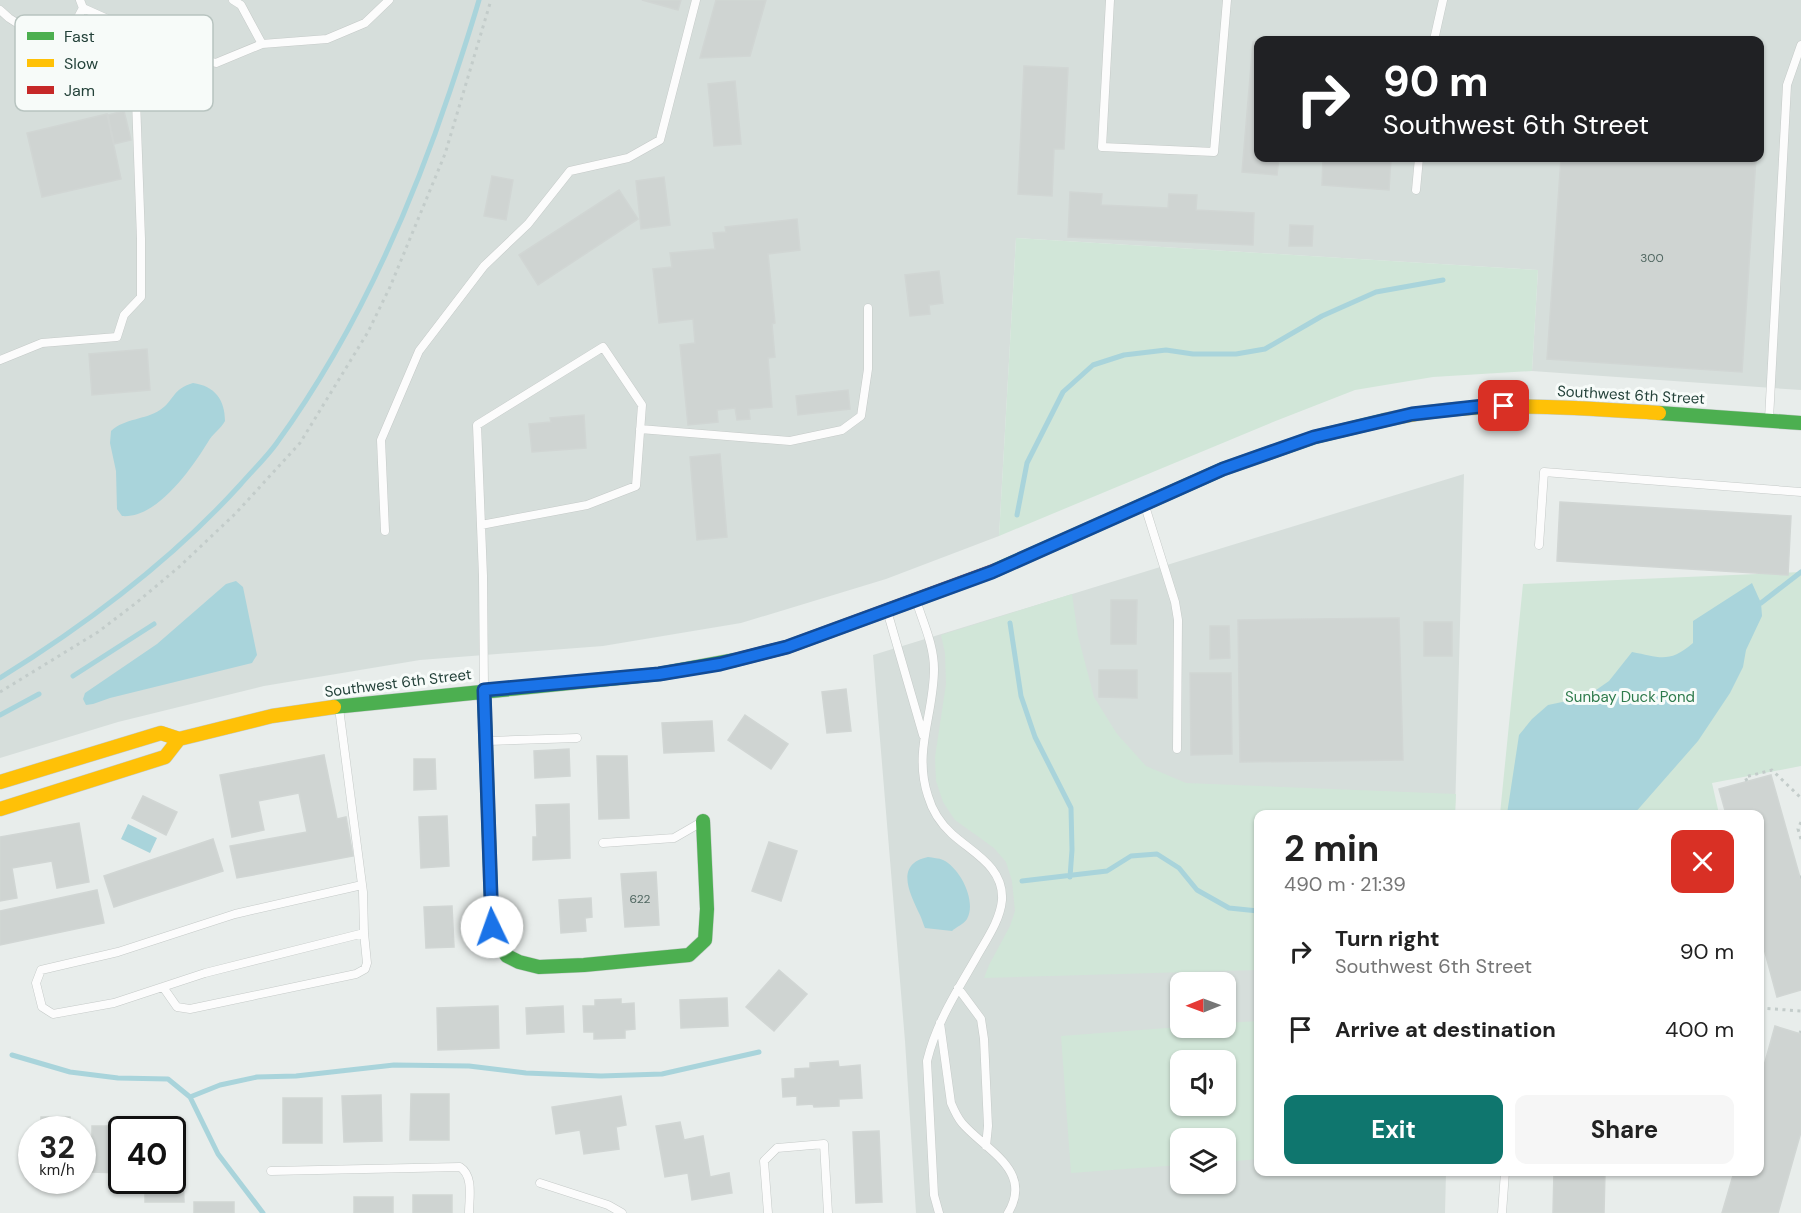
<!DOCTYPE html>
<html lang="en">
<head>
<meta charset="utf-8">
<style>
	:root { --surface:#fff; --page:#f6f6f6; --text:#222; --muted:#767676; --accent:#0f766e }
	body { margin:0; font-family:"DM Sans",sans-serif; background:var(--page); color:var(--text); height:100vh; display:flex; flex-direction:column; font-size:22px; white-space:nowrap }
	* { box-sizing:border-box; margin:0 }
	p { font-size:20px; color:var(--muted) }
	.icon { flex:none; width:33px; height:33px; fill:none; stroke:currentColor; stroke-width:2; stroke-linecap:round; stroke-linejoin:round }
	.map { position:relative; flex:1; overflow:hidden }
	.side { position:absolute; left:1254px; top:810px; width:510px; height:366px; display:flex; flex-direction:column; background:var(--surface); border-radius:12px; box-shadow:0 2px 4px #0004 }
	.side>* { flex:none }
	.banner { position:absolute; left:1254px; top:36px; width:510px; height:126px; border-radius:12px; box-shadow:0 2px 4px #0004; background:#202124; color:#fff; overflow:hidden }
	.needle { width:39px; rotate:269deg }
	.controls { position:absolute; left:1170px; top:972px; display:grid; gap:12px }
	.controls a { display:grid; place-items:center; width:66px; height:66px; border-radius:12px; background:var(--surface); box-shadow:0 2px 4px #0004; font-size:30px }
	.speed { position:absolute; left:18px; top:1116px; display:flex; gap:12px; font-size:30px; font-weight:700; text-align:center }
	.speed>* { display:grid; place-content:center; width:78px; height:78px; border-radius:50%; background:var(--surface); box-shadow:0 2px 4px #0004; line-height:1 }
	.speed small { font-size:15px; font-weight:400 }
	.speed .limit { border:3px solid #111; border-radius:9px; background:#fff; color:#111 }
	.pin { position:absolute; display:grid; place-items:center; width:51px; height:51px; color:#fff; margin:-26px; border-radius:12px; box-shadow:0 3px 9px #0006 }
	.me { position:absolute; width:66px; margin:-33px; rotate:357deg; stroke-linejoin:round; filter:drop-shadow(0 0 4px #0008) }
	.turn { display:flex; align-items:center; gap:21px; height:126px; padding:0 30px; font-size:27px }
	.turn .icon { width:78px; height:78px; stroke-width:2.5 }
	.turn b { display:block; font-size:42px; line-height:51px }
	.round { display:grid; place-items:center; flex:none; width:63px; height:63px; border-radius:12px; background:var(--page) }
	.head { display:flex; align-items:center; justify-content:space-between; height:102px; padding:0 30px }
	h1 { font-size:36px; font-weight:700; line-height:45px }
	.button { display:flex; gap:12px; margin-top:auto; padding:12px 30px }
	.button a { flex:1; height:69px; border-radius:12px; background:var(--accent); color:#fff; font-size:24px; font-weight:700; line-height:69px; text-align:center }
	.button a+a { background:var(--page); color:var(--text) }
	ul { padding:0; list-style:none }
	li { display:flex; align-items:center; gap:18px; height:78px; padding:0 30px }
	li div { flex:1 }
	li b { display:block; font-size:22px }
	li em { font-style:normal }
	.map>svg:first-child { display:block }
</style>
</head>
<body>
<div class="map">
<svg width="1801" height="1213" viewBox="0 0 1801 1213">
	<rect width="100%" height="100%" fill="#e8edeb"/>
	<path fill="#d6dedb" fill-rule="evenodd" d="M0,0H1801V390L1532,371L1538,270L1016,238L999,536L886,579L741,623L603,646L420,660L264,686L118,722L0,758ZM1258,40H1760V158H1258Z
		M1464,474L1455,814H1258V1172H1446L1445,1213H916L905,1041L873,655ZM1180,982H1226V1028H1180ZM1180,1060H1226V1106H1180ZM1180,1138H1226V1184H1180Z"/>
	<path fill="#d1e6d8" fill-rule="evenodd" d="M1016,238L1538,270L1532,371L1433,377L1355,390L1273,422L999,536Z
		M1801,572V766L1712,783L1719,814H1500L1523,584Z
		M1072,594L1078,636L1094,697L1117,734L1146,766L1186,783L1456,794L1455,814H1258V970L984,978L989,965L1010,926L1015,911L1012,881L1006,862L994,848L955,820L943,802L936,781L935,757L946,684L945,653L941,635Z
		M1258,1021V1159L1226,1162V1138H1180V1165L1071,1173L1061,1036L1180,1027L1226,1028V1023ZM1180,1060H1226V1106H1180Z"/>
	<path fill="#a9d4db" d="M193,383C215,386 225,400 225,421C221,429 212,434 208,442C192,468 157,519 122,516L117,509L116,471L110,443L111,431C125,418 145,420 160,410C174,401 172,389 193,383Z
		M236,581L243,587L257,655L252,663L110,698L93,704L86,705L83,699L85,693L157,644L226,584Z
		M1752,583L1761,603L1762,616L1746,650L1743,667L1730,693L1698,741L1634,814H1507L1519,735L1532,719L1548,705L1586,697L1609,681L1632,652C1659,657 1669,664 1693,643V621Z
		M128,824L157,838L150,853L121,839Z
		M928,857C933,858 939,858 943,860C960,868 977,901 967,919C964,924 956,927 952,931L925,928C923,924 922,919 920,915C910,894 894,864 928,857Z"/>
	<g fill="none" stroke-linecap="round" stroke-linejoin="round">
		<path stroke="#a9d4db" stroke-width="5" d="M1017,515L1027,463L1063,392L1093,365L1124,355L1166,350L1193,354H1236L1265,349L1322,316L1376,292L1443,280
			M1761,603L1801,572
			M1010,623L1021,696L1035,737L1071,808L1072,850L1070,877
			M73,676L154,624
			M0,678C87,624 171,561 240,485C252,471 265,459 276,444C354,337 408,216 450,91C460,61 470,31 479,0
			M0,715L39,694
			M1022,881L1107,871L1131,856L1157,854L1179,868L1197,890L1229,908L1258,911
			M12,1055L70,1072L118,1078L168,1079L190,1097L218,1154L263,1213
			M190,1097L220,1085L257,1077L296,1076L394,1065L469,1066L526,1073L601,1076L662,1074L759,1052"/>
	</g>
	<path fill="#cfd4d2" stroke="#d1d6d4" stroke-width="1.5" d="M642,0H681L678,10Z
		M716,0H766L750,56L700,58Z
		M1253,42L1258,43V158H1279L1277,175L1242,172Z
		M1024,66L1068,68L1064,149H1054L1052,196L1018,194Z
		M735,81L741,144L714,146L708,84Z
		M124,111L131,140L114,144L108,115Z
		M107,114L121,179L42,197L27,133Z
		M1323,158H1391L1389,190L1322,185Z
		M1561,158H1756L1742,372L1547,359Z
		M492,176L513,180L506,220L484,216Z
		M664,177L670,225L641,229L636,181Z
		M619,190L638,219L538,285L519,255Z
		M1070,192L1102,194L1101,205L1168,208L1169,194L1197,195L1196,210L1254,213L1253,245L1068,237Z
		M797,219L800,250L768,254L775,323L772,324L775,357L768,358L772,407L749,409L750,419L737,420L735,408L717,410L718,422L688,425L680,345L695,343L693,319L659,323L653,269L672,267L670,253L715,249L713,233L726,232L725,227Z
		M1290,225L1313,226L1312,246H1289Z
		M939,271L943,303L929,305L930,314L910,316L905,275Z
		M147,349L150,390L92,395L89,354Z
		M848,390L850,409L798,415L796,396Z
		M584,415L586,448L532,452L529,424L551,422L550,418Z
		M720,454L727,537L697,540L690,457Z
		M1560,502L1791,516L1788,575L1557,561Z
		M1111,600H1137L1136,644H1111Z
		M1399,618L1403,760L1240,762L1238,620Z
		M1424,622H1452V656H1424Z
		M1210,626H1229L1230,658L1210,659Z
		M1099,670H1137V698L1099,697Z
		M1190,673H1231L1232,754L1191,755Z
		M846,689L851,731L827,733L822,692Z
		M745,715L788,744L771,769L728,740Z
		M712,721L714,751L664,753L662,723Z
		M569,749L570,776L535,778L534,751Z
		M324,755L337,819L346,817L353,856L237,878L230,846L307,832L299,793L258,801L264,830L232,837L220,775Z
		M597,756H627L629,818L599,819Z
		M414,759H435L436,789L414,790Z
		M1771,775L1801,881V990L1777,997L1760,934V814H1726L1719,789Z
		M143,796L177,812L166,835L132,818Z
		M569,804L570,858L533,860V837H537L536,805Z
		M447,816L449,866L421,868L419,817Z
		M79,823L89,882L57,888L52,861L12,868L17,898L0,901V837Z
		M213,839L223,871L114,907L104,876Z
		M769,842L797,851L781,901L752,891Z
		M656,872L659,925L625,927L621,874Z
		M97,890L104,923L0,945V911Z
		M591,898L592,917L585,918L586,931L561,933L559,900Z
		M452,906L454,947L426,948L424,907Z
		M779,970L807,994L774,1031L746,1007Z
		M727,998L728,1026L681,1028L680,1000Z
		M621,999V1004L634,1003L635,1029L625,1030V1038L594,1039V1032H584L583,1006H595V1000Z
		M498,1006L499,1048L438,1050L437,1008Z
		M563,1006L564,1032L527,1034L526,1008Z
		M1775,1026L1801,1034V1132L1778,1213H1722L1734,1172H1760V1080Z
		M838,1061L839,1067L860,1065L862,1098L839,1099V1106L814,1107L813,1104L797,1105V1096L783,1097L782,1079L795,1078V1069L810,1068V1063Z
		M411,1094H449V1140H410Z
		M381,1095L382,1141L344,1142L342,1096Z
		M621,1096L626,1125L616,1127L619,1149L584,1154L580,1130L556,1134L552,1107Z
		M283,1098H322V1143H283Z
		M41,1117H70V1130H41Z
		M680,1122L684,1140L703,1136L710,1177L729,1173L732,1193L692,1200L688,1173L665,1177L656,1126Z
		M92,1126H125V1130H122V1173L92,1172Z
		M879,1131L882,1202L856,1203L853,1132Z
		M1554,1172H1605L1604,1213H1553Z
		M172,1173H183L184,1202H145V1180H172Z
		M413,1195H452V1213H413Z
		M354,1197H393V1213H354Z
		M194,1202H234V1213H194Z"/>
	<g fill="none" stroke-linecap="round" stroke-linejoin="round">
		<defs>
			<path id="lane" d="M80,0L83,8L190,56L216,63L262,44
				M233,0L241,5L262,44L327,39L365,23L389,0
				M1110,0L1102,147L1214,152L1227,0
				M0,10L9,18L136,100L141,239V297L124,315L117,337L42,343L0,360
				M1434,40L1443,0
				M60,51L83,8
				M1416,190L1419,158
				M1769,419L1787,85L1801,45
				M640,429L790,441L842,430L861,416L868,369V308
				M1145,506L1175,602L1178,620L1177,749
				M481,525L587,505L636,486L642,405L603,347L477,425L483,576L484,688
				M385,531L381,440L419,351L484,266L528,224L570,171L628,158L660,140L696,0
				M1539,545L1544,472L1801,492
				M917,603C924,625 934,646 934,669C934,714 913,751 928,796C932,810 941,824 952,834C973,853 1004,867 1002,900C1000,921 986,940 976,958C957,991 936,1023 927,1061L934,1195L939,1213
				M888,614L923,735
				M339,708L363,892L364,933L205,973L114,1003L53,1014L42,1007L36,983L41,970L118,952L235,914L362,885
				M489,741L577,738
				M603,843L674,838L700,823
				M163,987L177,1007L190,1009L356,974L365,969L367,963L364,933
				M958,988L981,1019L984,1039L988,1126L986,1146
				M940,1023L951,1103C954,1110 957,1117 962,1123C985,1150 1034,1170 1008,1213
				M271,1171L460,1167C474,1176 469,1198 469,1213
				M540,1183L608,1205L622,1213
				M768,1213L764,1161L777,1148L824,1144L828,1213
				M1502,1213L1505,1172"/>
			<path id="fast" d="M1659,413L1801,423
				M996,570L1223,469L1315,437L1385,420
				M484,690L492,927L499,944L507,956L519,962L539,967L584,965L689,955L705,940L707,909L703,821
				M334,707L659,674L735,660"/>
			<path id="slow" d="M1385,420C1475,399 1567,407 1659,413
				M0,782L161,733L179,739L272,716L334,707
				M0,809L165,757L179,739"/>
			<path id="jam" d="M735,660L787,647L996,570"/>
		</defs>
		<use href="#lane" stroke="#c5cac8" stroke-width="9"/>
		<use href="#fast" stroke="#c3cbc8" stroke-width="15"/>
		<use href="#slow" stroke="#c3cbc8" stroke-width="15"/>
		<use href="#jam" stroke="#c3cbc8" stroke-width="15"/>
		<path stroke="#c3ccca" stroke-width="3" stroke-dasharray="3 4.5" stroke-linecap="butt" d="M0,692L98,632L136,603L179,567L236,513L300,443L368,332L390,287L445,154L491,0
			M1747,781L1745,777L1772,770L1801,798
			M1801,822L1798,829L1801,839
			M1800,877H1801
			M1760,1008L1801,1011
			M1800,1033L1801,1031"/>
		<use href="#lane" stroke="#fcfcfc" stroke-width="8"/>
		<use href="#fast" stroke="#4caf50" stroke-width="14"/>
		<use href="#slow" stroke="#ffc107" stroke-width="14"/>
		<use href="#jam" stroke="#c62828" stroke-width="14"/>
	</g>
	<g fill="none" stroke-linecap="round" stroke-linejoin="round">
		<defs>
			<path id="route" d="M492,927L484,690L659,674L720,664L787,647L992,572L1223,469L1314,437L1412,414L1484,406H1504"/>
		</defs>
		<use href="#route" stroke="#114b97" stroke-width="15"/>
		<use href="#route" stroke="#1a73e8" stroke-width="10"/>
	</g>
	<g text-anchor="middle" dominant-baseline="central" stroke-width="6" stroke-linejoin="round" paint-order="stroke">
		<g font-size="12" fill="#506761">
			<text x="1652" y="258">300</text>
			<text x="640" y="899">622</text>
		</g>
		<g font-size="15" fill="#24423a" stroke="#f7fbf9">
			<text transform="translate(1631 395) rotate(3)">Southwest 6th Street</text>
			<text transform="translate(398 683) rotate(-7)">Southwest 6th Street</text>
		</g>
		<g font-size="15" fill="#2d7a4b" stroke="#f7fbf9">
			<text x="1630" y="697">Sunbay Duck Pond</text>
		</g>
	</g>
	<rect x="15" y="15" width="198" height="96" rx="9" fill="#f7fbf9" stroke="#b8c4c0" stroke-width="1.5"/>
	<rect x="27" y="32" width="27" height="8" fill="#4caf50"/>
	<rect x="27" y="59" width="27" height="8" fill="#ffc107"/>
	<rect x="27" y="86" width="27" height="8" fill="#c62828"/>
	<g font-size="16" fill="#24423a">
		<text x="64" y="42">Fast</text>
		<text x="64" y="69">Slow</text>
		<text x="64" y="96">Jam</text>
	</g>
</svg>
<div class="controls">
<a><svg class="needle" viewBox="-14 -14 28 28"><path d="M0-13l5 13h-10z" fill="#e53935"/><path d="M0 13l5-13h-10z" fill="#767676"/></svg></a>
<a><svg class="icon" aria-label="sound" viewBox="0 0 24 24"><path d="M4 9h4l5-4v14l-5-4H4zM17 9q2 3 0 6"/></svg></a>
<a><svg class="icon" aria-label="layers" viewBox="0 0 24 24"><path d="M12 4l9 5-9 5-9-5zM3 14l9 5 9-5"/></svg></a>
</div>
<div class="speed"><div>32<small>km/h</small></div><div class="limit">40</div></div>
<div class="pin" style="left:1504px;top:406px;background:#d93025"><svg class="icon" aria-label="arrive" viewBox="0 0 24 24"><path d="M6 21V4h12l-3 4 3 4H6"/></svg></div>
<svg class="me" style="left:492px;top:927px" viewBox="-20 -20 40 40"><circle r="19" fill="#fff"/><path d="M0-13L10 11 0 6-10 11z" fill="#1a73e8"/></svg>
<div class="banner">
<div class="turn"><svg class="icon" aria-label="right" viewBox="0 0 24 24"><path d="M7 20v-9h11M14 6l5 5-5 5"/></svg><div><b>90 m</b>Southwest 6th Street</div></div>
</div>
<section class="side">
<div class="head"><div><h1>2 min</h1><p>490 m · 21:39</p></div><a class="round" style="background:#d93025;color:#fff"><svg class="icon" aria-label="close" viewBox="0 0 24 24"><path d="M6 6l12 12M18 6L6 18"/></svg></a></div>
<ul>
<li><svg class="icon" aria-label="right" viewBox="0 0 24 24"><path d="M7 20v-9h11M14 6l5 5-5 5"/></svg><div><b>Turn right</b><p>Southwest 6th Street</p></div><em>90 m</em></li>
<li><svg class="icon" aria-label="arrive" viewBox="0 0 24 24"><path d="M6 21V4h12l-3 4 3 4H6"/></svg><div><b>Arrive at destination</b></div><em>400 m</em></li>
</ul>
<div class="button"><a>Exit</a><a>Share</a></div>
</section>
</div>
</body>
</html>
